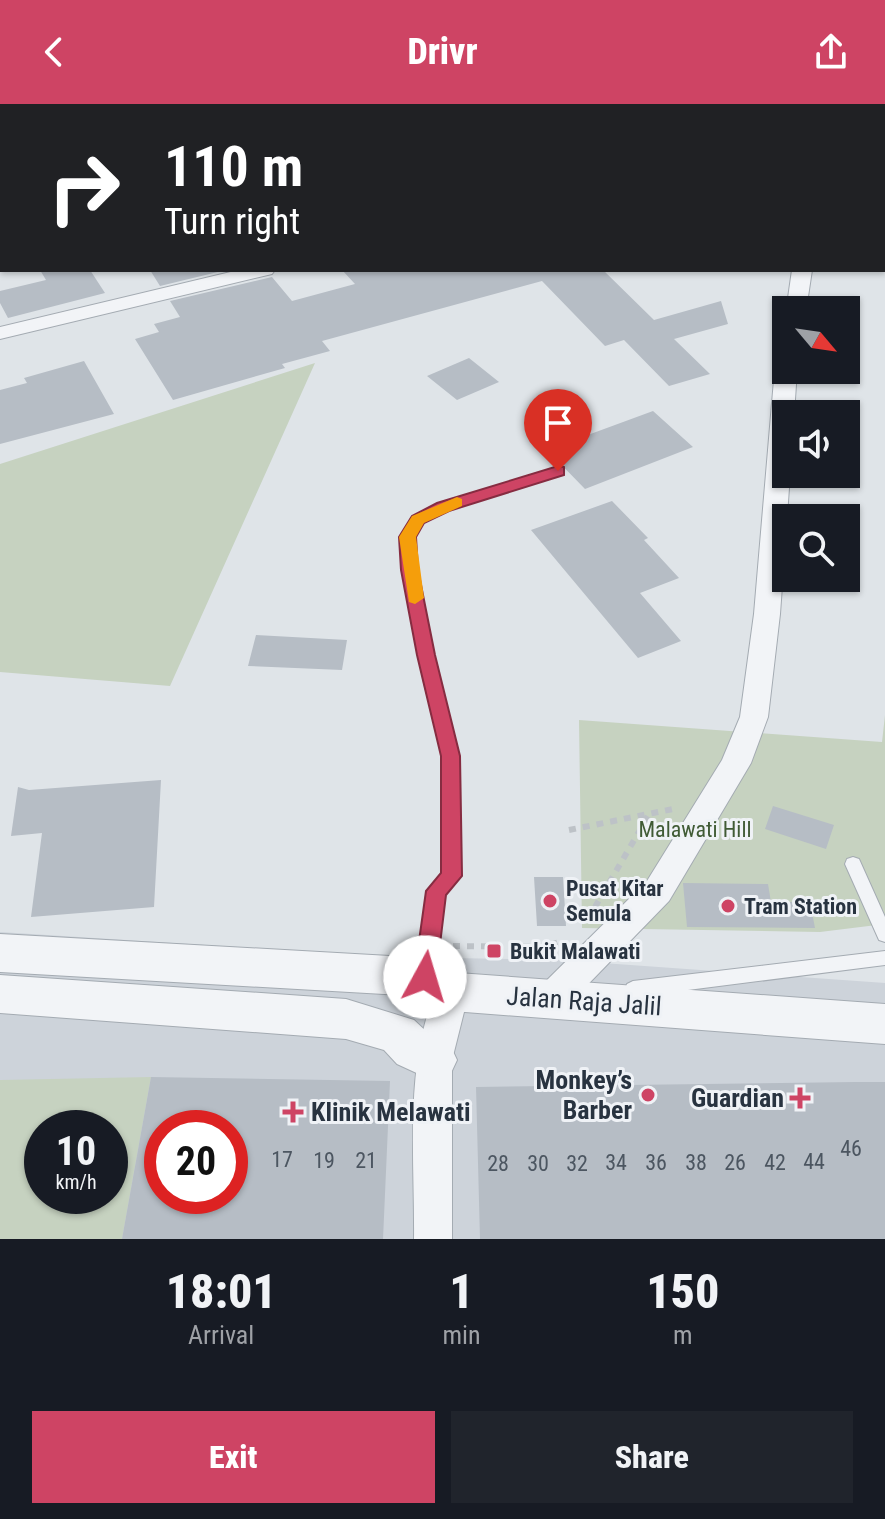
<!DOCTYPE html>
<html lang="en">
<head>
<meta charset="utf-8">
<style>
	:root { --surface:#171b24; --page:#20242c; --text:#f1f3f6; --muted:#9ea1a6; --accent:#ce4464 }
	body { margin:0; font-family:"Roboto Condensed",sans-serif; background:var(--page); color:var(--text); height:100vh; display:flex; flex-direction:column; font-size:30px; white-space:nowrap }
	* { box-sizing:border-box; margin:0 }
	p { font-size:26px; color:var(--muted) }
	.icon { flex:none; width:44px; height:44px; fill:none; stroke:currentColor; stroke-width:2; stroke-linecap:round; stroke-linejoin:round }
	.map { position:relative; height:1135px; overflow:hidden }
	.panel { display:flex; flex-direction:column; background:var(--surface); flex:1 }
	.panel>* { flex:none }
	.guide { position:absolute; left:0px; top:0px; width:886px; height:168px; box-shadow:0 2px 6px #0004; background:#202124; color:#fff; overflow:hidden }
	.needle { width:52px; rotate:119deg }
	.controls { position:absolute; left:772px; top:192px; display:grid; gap:16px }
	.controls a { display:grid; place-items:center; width:88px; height:88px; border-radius:0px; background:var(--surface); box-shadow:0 2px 6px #0004; font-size:40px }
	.speed { position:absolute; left:24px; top:1006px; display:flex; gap:16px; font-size:40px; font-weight:700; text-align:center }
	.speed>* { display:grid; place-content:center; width:104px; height:104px; border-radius:50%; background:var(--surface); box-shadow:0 2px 6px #0004; line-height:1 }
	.speed small { font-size:20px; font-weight:400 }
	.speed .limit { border:12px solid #d22; background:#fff; color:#111 }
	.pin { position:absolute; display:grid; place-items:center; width:68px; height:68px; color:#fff; margin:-82px -34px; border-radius:50% 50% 50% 0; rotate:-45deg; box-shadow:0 0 8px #0007 }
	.pin .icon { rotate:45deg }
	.me { position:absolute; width:88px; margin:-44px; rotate:6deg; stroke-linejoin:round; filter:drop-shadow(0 0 6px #0008) }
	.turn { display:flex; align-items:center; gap:28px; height:168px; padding:0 32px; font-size:36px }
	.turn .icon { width:104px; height:104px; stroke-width:2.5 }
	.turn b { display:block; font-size:56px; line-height:68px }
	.eta { display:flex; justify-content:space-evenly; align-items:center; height:136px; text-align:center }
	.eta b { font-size:48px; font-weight:800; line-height:56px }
	.action { display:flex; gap:16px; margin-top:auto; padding:16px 32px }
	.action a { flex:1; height:92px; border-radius:0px; background:var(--accent); color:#fff; font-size:32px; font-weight:800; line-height:92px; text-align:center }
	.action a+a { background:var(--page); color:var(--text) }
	header { display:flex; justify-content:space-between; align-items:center; height:104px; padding:0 32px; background:var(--accent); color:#fff; font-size:36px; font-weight:800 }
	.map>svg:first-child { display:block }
</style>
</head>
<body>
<header><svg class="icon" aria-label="back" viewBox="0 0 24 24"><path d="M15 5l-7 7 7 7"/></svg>Drivr<svg class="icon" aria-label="share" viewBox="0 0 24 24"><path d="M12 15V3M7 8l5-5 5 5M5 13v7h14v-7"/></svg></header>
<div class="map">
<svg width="885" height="1135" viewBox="0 0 885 1135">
	<rect width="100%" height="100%" fill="#dfe4e8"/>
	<path fill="#cdd3da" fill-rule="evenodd" d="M0,828L395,853L560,856L885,879V1135H0ZM42,1024H110V1092H42ZM162,1024H230V1092H162Z"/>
	<path fill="#c6d2c0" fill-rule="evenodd" d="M315,259L170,582L0,568V360Z
		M885,611V820L820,828L582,824L579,616L882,638Z
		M151,973L122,1135H0V976ZM42,1024H110V1092H42Z"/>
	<path fill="#b6bdc5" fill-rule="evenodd" d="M40,166H90L105,189L8,214L0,199V187L46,176Z
		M150,166H226L160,182Z
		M342,166H603L654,216L721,197L728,220L674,235L710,270L669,282L624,236L605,242L542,177L322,237L330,247L282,260L285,264L173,296L135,235L159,228L154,220L180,213L170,197L272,173L292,197L355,180Z
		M469,254L499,278L457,296L427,272Z
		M84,257L114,310L0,340V286L27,279L24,274Z
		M653,307L693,343L585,385L547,346Z
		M612,397L648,434L644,436L679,474L640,489L681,537L638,554L531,426Z
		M256,531L347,536L342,566L248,562Z
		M161,676L154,803L31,813L42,729L11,732L18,683L29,686Z
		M773,702L834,721L826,745L765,725Z
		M534,773H563L566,822H537Z
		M683,779L768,780L771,798H810L815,824L687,823Z
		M151,973L390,977L383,1135H122ZM162,1024H230V1092H162Z
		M855,978H885V1135H480L476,983Z"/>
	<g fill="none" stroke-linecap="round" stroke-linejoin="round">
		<defs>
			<path id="service" d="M825,0H833V2H825Z
				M558,363L562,364L564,367L562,370L447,406L423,418L413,433L417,466L438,579L457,652L460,772L444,790L433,872L431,877L425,879L419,877L417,872L428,787L444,770L443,652L424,579L403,466L401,433L414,412L439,400Z
				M853,753L859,755L885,813V838L879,836L845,760L847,755Z
				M885,847V861L633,893L627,890L625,885L627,880L633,877Z"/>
			<path id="minor" d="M432,0H492L430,2Z
				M0,53H2V65H0Z
				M239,166H275L272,170L0,235V223Z
				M792,166H812L806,206L786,208Z
				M786,257V266H797L794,310H786V370H790L780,510L768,613L751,659L669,797L565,904L553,908L541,904L536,893L541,882L647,777L722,656L740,613L754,510L775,264Z
				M452,873L464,877L469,888L452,956V1135H414C415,1051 403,956 440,877Z"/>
			<path id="tertiary" d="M0,830L425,854L458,869L885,900V940L452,907L419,892L0,868Z
				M0,871L346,895L414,916L429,930L450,941L457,956L450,971L434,977L397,960L384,946L346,935L0,909Z"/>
		</defs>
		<use href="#service" stroke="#a4abb2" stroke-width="2"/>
		<use href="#minor" stroke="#a4abb2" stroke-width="2"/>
		<use href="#tertiary" stroke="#a4abb2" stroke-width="2"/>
		<path stroke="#bdc2c7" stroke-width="6" stroke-dasharray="7 7" stroke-linecap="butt" d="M569,726L673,705
			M595,803L650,709
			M453,842L545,843L562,837"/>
		<use href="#service" fill="#f2f4f7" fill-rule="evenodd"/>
		<use href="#minor" fill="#f2f4f7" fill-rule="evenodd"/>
		<use href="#tertiary" fill="#f2f4f7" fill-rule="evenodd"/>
	</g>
	<path fill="#ce4464" stroke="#862c41" stroke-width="2" d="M558,362L564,363V371L449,407L424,419L416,433L418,466L435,551L460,652L462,772L446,791L436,873L432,879L425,882L417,879L414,873L426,787L441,769V652L417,551L401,466L399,433L412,412L437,399Z"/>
	<path fill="#f59e0b" d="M457,393L462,395V402L424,419L416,433L424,494L415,500L409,498L399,433L412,412Z"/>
	<g fill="#ce4464" stroke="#eff2f6" stroke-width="3">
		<circle cx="550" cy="797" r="8"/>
		<circle cx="728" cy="802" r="8"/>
		<rect x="486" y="839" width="16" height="16" rx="4"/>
		<circle cx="648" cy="991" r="8"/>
		<path d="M796 982h8v8h8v8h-8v8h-8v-8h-8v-8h8z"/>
		<path d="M289 996h8v8h8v8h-8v8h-8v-8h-8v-8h8z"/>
	</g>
	<g text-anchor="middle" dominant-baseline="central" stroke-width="6" stroke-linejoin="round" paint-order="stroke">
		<g font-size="22" fill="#405b35" stroke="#eff2f6">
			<text x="695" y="725">Malawati Hill</text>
		</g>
		<g font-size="22" font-weight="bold" fill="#283340" stroke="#eff2f6" text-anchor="start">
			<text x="566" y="784">Pusat Kitar<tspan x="566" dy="25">Semula</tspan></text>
			<text x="744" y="802">Tram Station</text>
			<text x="510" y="847">Bukit Malawati</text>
		</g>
		<g font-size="22" fill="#4c5661">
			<text x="851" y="1044">46</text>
			<text x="282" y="1055">17</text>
			<text x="324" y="1056">19</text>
			<text x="366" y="1056">21</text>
			<text x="814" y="1057">44</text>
			<text x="616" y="1058">34</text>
			<text x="656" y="1058">36</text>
			<text x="696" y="1058">38</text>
			<text x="735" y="1058">26</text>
			<text x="775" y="1058">42</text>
			<text x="498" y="1059">28</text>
			<text x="538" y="1059">30</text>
			<text x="577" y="1059">32</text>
		</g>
		<g font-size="26" fill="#283340" stroke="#eff2f6">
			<text transform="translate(584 897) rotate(4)">Jalan Raja Jalil</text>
		</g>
		<g font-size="26" font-weight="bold" fill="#283340" stroke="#eff2f6" text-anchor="end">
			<text x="632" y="976">Monkey’s<tspan x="632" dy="30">Barber</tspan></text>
			<text x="784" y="994">Guardian</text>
			<text x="311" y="1008" text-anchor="start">Klinik Melawati</text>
		</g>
	</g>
</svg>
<div class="controls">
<a><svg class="needle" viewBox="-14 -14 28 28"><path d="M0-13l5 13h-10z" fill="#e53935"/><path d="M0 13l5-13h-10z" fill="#9ea1a6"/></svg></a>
<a><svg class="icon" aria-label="sound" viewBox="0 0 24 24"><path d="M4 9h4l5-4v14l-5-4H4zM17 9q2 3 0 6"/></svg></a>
<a><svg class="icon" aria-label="search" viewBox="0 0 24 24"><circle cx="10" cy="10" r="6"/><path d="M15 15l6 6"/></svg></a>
</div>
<div class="speed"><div>10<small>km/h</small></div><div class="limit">20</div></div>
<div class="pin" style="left:558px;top:367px;background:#d93025"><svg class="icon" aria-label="arrive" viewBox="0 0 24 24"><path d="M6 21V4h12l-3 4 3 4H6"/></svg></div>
<svg class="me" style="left:425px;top:873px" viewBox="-20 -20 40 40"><circle r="19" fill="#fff"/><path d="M0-13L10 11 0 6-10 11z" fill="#ce4464"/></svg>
<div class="guide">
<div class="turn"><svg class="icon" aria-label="right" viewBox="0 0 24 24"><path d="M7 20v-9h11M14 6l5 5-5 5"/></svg><div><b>110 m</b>Turn right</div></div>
</div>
</div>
<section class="panel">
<div class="eta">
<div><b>18:01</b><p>Arrival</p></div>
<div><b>1</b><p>min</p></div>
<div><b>150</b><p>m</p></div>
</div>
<div class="action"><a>Exit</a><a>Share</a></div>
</section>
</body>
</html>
